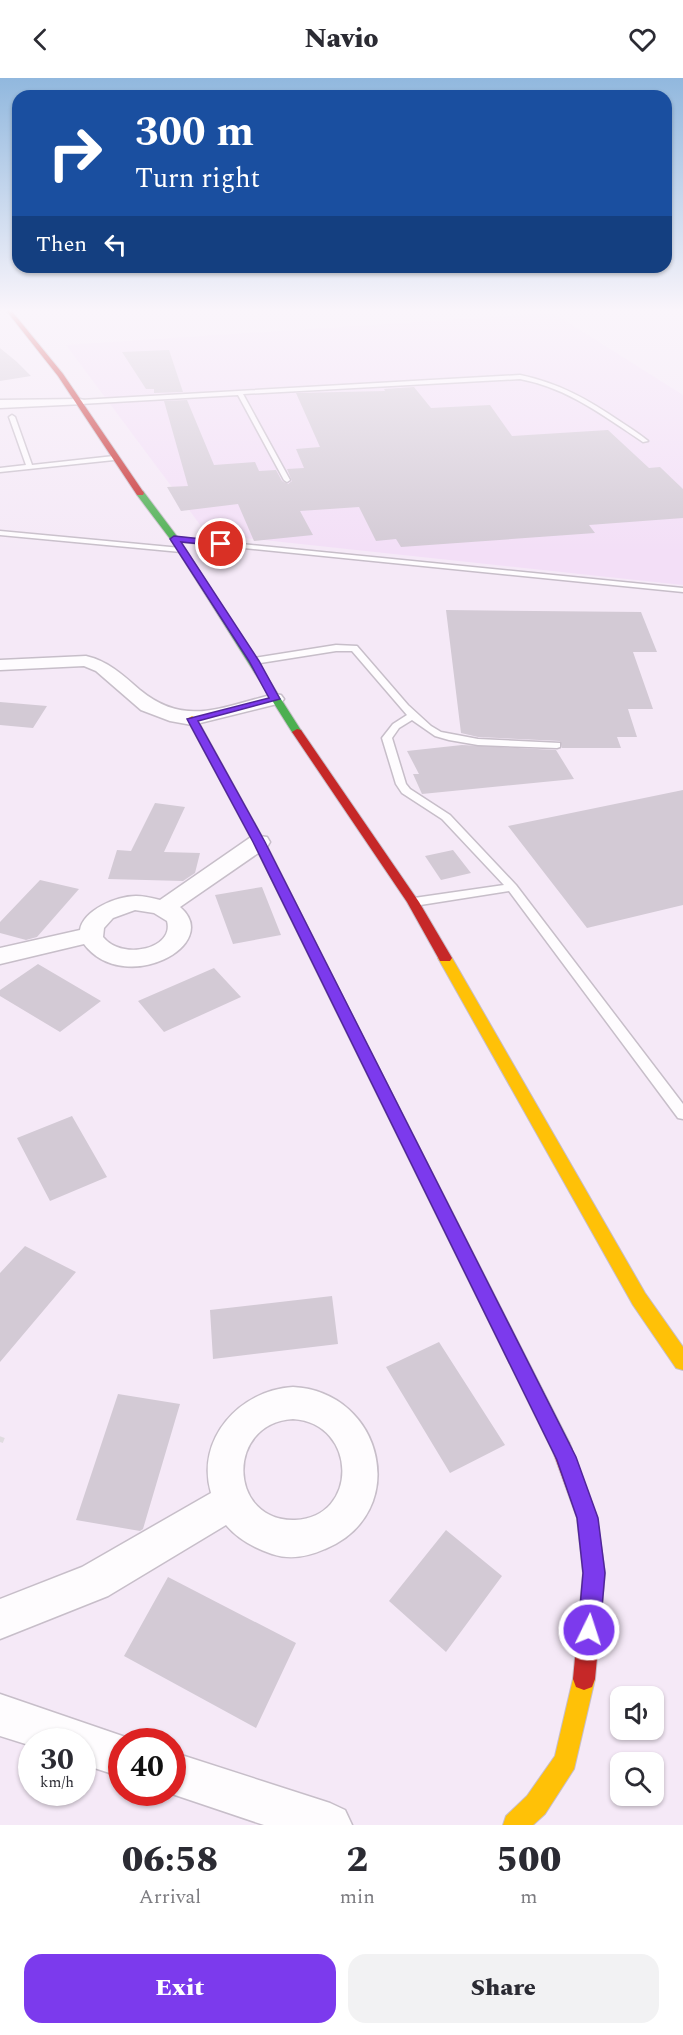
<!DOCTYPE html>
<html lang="en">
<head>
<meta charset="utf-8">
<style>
	:root { --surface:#fff; --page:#f2f2f3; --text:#2b2b33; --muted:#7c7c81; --accent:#7c3aed }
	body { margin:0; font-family:Spectral,serif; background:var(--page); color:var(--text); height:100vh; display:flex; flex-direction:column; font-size:22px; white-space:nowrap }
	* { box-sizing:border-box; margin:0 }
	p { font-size:20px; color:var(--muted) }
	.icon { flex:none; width:33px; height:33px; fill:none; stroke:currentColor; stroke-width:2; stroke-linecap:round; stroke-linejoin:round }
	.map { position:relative; height:1747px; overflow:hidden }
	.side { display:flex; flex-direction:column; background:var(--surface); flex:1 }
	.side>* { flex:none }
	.guide { position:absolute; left:12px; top:12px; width:660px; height:183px; border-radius:18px; box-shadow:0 2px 4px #0004; background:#1a4fa0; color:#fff; overflow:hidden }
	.controls { position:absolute; left:610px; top:1608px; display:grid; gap:12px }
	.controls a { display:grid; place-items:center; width:54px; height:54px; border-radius:12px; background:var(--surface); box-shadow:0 2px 4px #0004; font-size:30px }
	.speed { position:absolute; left:18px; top:1650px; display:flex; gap:12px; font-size:30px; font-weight:700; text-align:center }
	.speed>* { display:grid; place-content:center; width:78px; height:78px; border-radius:50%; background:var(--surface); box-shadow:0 2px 4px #0004; line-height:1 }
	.speed small { font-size:15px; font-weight:400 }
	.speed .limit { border:9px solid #d22; background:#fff; color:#111 }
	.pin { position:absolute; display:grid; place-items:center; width:51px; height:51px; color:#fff; margin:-26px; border:3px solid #fff; border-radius:50%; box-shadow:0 2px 6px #0007 }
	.me { position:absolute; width:66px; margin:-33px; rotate:4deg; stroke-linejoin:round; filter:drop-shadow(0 0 4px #0008) }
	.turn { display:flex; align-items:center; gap:21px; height:126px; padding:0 24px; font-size:27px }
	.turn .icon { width:78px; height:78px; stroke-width:2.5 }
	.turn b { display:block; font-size:42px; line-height:51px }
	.then { display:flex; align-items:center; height:57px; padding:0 24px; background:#0003; gap:12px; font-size:22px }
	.eta { display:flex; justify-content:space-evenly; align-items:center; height:102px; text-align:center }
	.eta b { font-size:36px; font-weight:800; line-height:42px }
	.action { display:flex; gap:12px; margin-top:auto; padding:12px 24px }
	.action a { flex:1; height:69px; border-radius:18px; background:var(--accent); color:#fff; font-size:24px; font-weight:800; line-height:69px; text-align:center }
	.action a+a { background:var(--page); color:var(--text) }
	header { display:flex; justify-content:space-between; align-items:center; height:78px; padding:0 24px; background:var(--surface); font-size:27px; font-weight:800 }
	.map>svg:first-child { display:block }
</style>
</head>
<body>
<header><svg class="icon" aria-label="back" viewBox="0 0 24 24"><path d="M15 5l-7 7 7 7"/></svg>Navio<svg class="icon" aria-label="heart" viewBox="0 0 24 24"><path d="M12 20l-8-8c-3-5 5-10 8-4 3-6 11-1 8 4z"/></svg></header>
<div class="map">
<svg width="683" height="1747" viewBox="0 0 683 1747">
	<rect width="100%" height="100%" fill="#f5e9f7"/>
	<path fill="#f3dff7" d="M553,235L683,317V507L207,456L66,267Z"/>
	<path fill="#d3cad5" d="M0,270L17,284L31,298L0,303Z
		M169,272L183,314L154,315V311H146L122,274Z
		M414,309L431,330L490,327L512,358L608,352L649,390L660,389L683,411V440L589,447L595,455L401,469L396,461L376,463L359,429L300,433L313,457L254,463L238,426L181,433L167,409L188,408L164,323L187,322L214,387L255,384L259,393L276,392L282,403L288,406L292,403L287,391L304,390L296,371L320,369L296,315L385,313L384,311Z
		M446,532L641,534L657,574H633L653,631H628L637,659H617L621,670H562L560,663L478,659L461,655Z
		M0,624L47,628L33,650L0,647Z
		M462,667L556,672L574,701L422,716L413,696H419L407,673Z
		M683,712V827L587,850L508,748Z
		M155,725L185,729L164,774L200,775L195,795L183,803L108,801L117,772L131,773Z
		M453,772L471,795L441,802L425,778Z
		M40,802L79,811L37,859L26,862L0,855V844Z
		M262,809L281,857L233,866L215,817Z
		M38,886L101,923L60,954L0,918V912Z
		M214,890L241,919L164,954L138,923Z
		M72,1038L107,1099L50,1123L17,1060Z
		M25,1168L76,1194L0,1284V1195Z
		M332,1218L338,1266L213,1281L210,1232Z
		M439,1264L505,1367L450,1395L386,1289Z
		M118,1316L180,1326L143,1451L140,1453L76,1442Z
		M446,1452L502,1498L446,1574L389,1523Z
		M168,1499L296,1565L256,1650L124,1578Z"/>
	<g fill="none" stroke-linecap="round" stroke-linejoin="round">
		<defs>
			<path id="lane" d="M520,297C559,305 589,322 621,344C630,350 640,356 648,363L643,364C604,338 568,310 520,301L243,316L290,402L287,404L284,402L238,317L80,326L77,324L80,322Z
				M12,337L15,339L32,387L114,378L117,380L114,382L0,394V390L26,387L9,339Z
				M0,453L181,470L185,472L181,474L0,457Z
				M172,459L683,510V514L175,463H172Z
				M336,567L357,568L408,627L431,648L441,654L478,661L560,665V669L557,670L478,667L449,662L435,658L412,642L399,650L392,660L406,706L410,711L450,737L516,807L683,1026V1041L678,1040L509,813L414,828L410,827L408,824L410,821L414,820L504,807L442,741L402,715L396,706L382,660L393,646L407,637L352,573H336L254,586L250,583L254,580Z"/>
			<path id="street" d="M80,321L84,322V326L0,330V322Z
				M86,578C108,583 123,597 140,612C186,650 223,628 275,616L281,617L284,621L281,625L192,647L170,643L141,632L96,593L84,588L0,592V582Z
				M259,758L267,759L270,764L267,769L180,829C224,867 124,919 84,866L0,886V870L80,852C83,832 117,818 136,818C144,818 152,820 160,822L251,759ZM135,832L154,835L167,843C175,871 122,883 103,859L104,850L113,840Z
				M293,1309C385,1314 411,1436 325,1471C307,1479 290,1482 272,1476C254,1470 238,1461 226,1447L108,1518L0,1561V1521L82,1489L211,1415C195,1361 240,1312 293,1309ZM293,1341C358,1345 359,1440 295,1442C228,1444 225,1345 293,1341Z
				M0,1616L137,1663L122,1664V1699L82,1686V1664H32V1668L0,1658Z
				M172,1674L330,1725L345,1732L352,1747H264L172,1716L168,1714H172Z"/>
			<path id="fast" d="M137,413H143L179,461L302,654L301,656L297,657L292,654L171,462L137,417Z
				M342,926L349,931L569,1364L572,1371L569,1378L562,1381L555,1378L335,931Z"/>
			<path id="slow" d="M192,638L197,641L265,764L349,931L347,934H337L335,931L253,764L187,641Z
				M445,876L452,880L645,1215L683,1269V1292L676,1290L633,1227L438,880Z
				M584,1590L592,1593L595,1601L574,1691L545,1736L533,1747H503L506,1738L527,1718L555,1678L573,1601L576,1593Z"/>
			<path id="jam" d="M5,231H10L63,296L144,415L143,417H137L58,298Z
				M297,651L301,652L419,824L452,880L450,883H440L407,824L292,654Z
				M562,1361L569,1364L597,1440L605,1495L595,1601L592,1609L584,1612L576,1609L573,1601L583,1495L577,1440L552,1371L555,1364Z"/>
		</defs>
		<use href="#lane" stroke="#c7bec9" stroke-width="3"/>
		<use href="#street" stroke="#c7bec9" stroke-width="3"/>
		<use href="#fast" stroke="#c7bec9" stroke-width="2"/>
		<use href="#slow" stroke="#c7bec9" stroke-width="2"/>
		<use href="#jam" stroke="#c7bec9" stroke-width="2"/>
		<path stroke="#e0dce0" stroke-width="6" stroke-dasharray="8 8" stroke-linecap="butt" d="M0,1364L2,1359"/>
		<use href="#lane" fill="#fefcfe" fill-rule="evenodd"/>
		<use href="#street" fill="#fefcfe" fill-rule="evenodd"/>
		<use href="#fast" fill="#4caf50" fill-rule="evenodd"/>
		<use href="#slow" fill="#ffc107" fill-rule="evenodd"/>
		<use href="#jam" fill="#c62828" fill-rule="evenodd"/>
	</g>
	<linearGradient id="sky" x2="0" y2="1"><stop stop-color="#91b8de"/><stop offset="0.49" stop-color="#faf5fb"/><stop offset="1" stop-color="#faf5fb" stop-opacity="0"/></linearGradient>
	<rect width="683" height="475" fill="url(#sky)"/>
	<path fill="#7c3aed" stroke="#51269a" stroke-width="1.5" d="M174,458L221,463L225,466L221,468L181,464L259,583L280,621L198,643L265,764L576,1379L598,1440L605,1495L600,1552L597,1560L589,1564L581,1560L578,1552L583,1495L577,1440L557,1382L253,764L187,641L269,620L249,583L170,461Z"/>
</svg>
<div class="controls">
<a><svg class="icon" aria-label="sound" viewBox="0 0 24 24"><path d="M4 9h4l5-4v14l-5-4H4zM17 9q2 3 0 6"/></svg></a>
<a><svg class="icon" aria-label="search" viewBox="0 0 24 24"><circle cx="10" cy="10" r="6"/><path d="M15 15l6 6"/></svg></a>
</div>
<div class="speed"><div>30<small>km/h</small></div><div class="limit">40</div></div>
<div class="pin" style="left:221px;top:466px;background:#d93025"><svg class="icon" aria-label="arrive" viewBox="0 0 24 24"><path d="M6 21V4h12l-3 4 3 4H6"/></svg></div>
<svg class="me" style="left:589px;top:1552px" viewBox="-20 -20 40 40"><circle r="17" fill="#7c3aed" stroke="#fff" stroke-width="3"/><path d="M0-11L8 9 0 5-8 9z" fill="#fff"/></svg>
<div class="guide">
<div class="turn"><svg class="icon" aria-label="right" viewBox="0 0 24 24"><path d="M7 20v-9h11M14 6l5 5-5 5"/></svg><div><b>300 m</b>Turn right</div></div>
<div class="then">Then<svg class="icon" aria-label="left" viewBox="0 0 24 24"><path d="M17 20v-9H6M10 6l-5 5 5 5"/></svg></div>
</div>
</div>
<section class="side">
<div class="eta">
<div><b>06:58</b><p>Arrival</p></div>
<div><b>2</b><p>min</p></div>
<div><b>500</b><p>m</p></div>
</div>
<div class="action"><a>Exit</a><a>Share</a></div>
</section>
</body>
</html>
